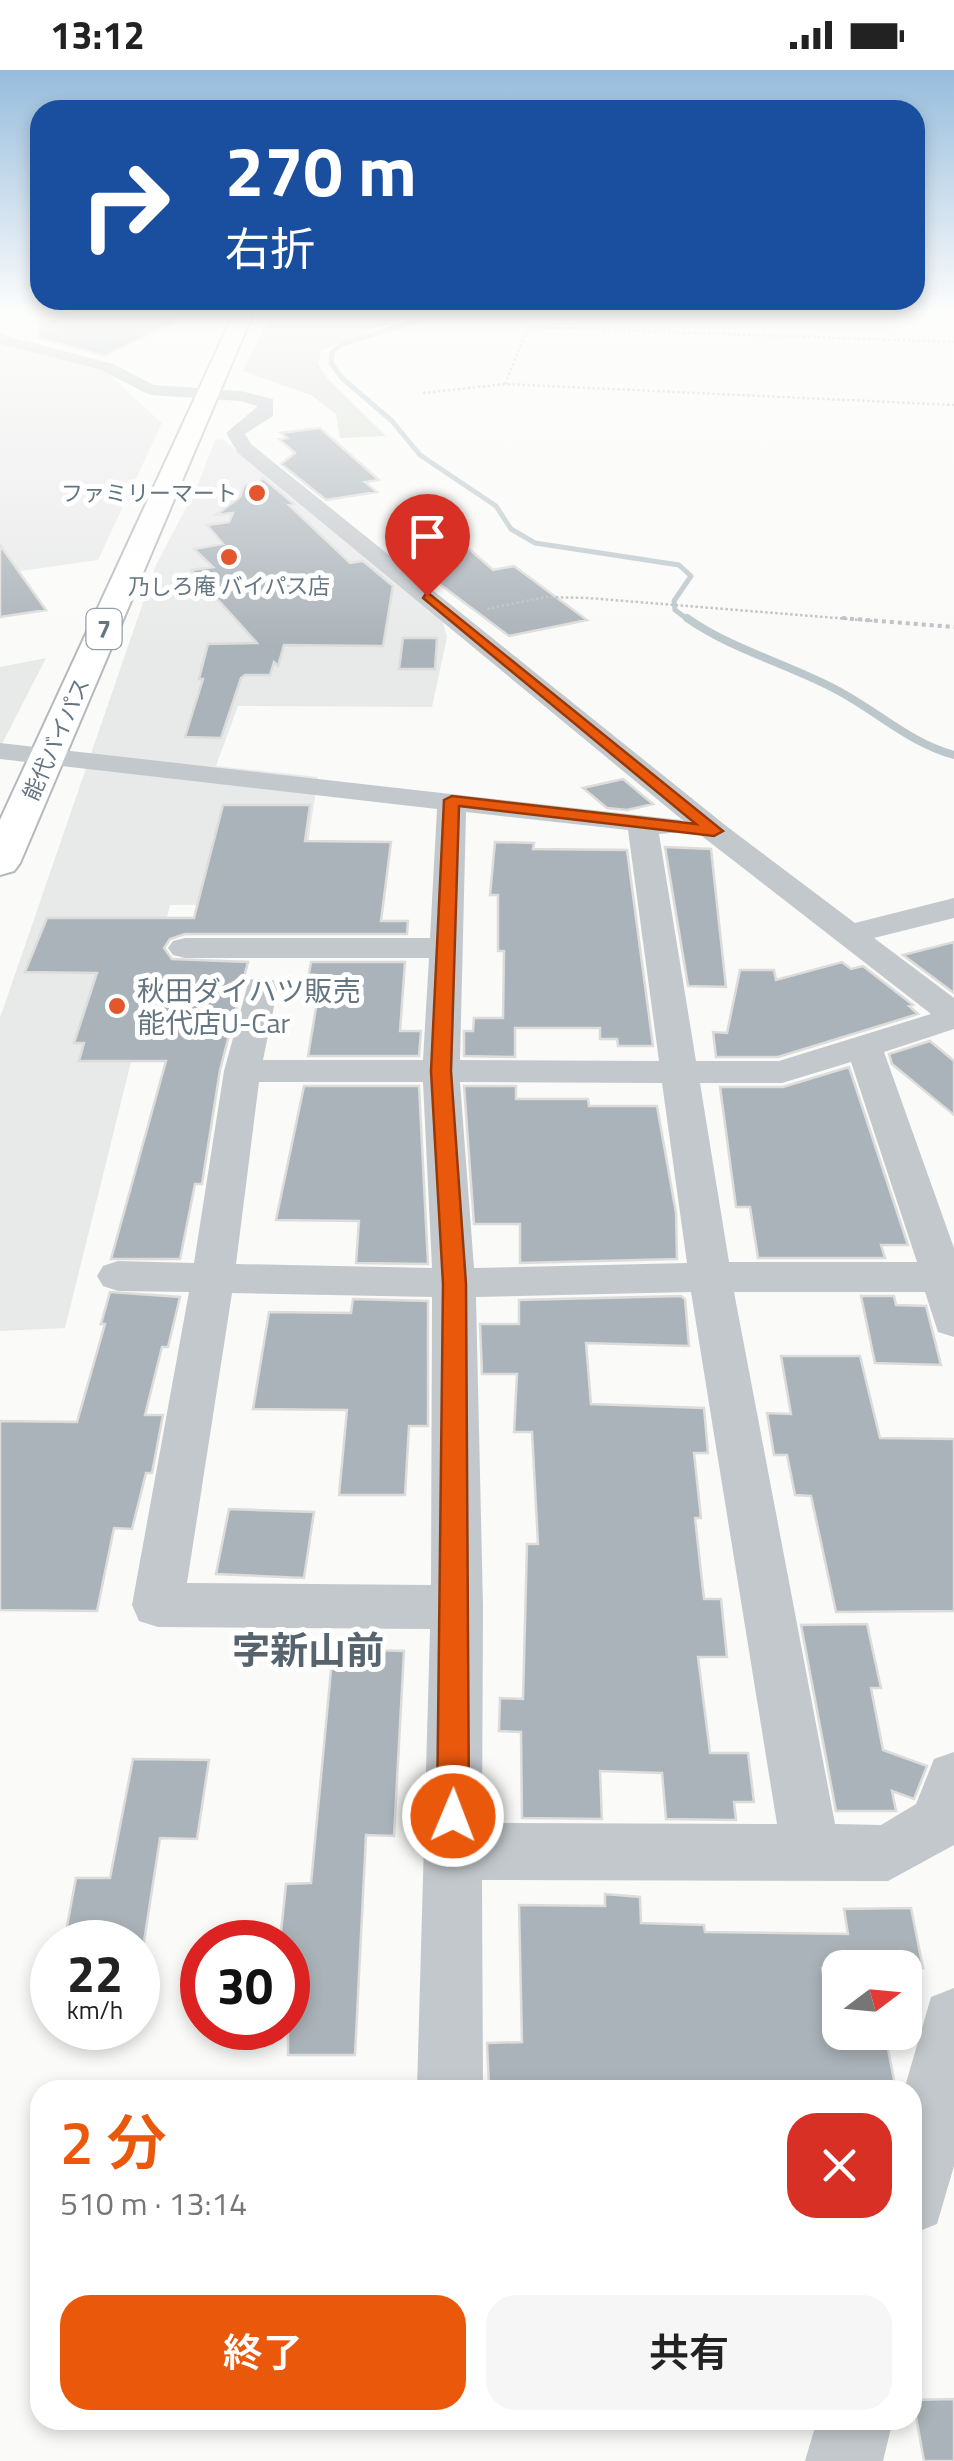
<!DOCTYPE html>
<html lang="ja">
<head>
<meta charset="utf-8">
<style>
	:root { --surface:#fff; --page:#f6f6f6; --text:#222; --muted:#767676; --accent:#ea580c }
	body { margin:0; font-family:"Titillium Web","Noto Sans JP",sans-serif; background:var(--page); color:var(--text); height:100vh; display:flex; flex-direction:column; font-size:38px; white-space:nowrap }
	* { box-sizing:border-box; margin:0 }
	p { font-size:32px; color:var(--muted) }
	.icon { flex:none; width:55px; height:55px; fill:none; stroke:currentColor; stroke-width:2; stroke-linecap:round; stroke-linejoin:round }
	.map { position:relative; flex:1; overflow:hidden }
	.drawer { position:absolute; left:30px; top:2010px; width:892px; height:350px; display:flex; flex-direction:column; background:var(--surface); border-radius:30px; box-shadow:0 5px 15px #0003 }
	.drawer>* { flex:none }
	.guide { position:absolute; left:30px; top:30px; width:895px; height:210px; border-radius:30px; box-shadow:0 5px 15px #0003; background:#1a4fa0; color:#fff; overflow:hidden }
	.needle { width:65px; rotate:74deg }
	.buttons { position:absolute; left:822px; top:1880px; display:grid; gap:20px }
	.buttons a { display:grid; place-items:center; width:100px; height:100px; border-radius:20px; background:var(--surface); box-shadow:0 5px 15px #0003; font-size:50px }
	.speed { position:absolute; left:30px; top:1850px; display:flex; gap:20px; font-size:50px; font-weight:700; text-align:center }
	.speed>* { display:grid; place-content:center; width:130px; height:130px; border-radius:50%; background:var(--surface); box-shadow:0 5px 15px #0003; line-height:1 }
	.speed small { font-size:25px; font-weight:400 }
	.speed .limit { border:15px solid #d22; background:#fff; color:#111 }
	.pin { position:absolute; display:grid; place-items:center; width:85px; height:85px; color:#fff; margin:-102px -42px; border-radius:50% 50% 50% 0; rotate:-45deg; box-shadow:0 0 10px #0007 }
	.pin .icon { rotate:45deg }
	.me { position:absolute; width:110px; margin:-55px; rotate:1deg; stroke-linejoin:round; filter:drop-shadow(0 0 8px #0008) }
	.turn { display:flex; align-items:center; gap:35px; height:210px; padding:0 30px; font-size:45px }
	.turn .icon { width:130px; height:130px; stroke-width:2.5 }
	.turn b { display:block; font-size:70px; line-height:85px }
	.round { display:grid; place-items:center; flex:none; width:105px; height:105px; border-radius:30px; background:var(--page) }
	.overview { display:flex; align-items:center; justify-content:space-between; height:170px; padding:0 30px }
	h1 { font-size:60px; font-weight:600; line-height:75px; color:var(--accent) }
	.button { display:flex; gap:20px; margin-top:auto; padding:20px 30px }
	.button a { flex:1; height:115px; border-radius:30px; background:var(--accent); color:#fff; font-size:40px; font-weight:600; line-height:115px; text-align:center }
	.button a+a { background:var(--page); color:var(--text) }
	.status { display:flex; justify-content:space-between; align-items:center; height:70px; padding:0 50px; background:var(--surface); direction:ltr }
	.status svg { height:28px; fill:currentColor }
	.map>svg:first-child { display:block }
</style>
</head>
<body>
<div class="status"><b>13:12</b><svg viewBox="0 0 49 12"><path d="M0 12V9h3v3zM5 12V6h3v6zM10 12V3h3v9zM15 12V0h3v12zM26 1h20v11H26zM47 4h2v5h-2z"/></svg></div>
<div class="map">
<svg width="954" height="2391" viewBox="0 0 954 2391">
	<rect width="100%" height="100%" fill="#fafaf8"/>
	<path fill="#e8e9e9" d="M0,274L106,302L162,353L98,490L0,504Z
		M223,369L264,404L320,429L435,525L447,567L432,637L238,636L216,696L318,707L299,834L170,835L65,1258L0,1261V948L156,495L197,417L215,370Z
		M46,588L0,678V597Z"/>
	<path fill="#dadfd7" d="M273,241L432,244L392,252L321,281L318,294L328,309L386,366L340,368L336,344L311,325L243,301Z"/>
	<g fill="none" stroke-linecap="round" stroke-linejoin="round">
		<path stroke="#bbc7cb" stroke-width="5" d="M447,241L342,274L332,282L331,293L342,308L392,351L420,385L496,436L511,459L535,473L679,495L691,506L674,531L675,540L690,551"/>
		<path stroke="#bbc7cb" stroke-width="8" d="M687,548C731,579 785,593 833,618C875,639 907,672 954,685"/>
		<path fill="#bbc7cb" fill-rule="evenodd" d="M357,241H411C399,252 369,252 357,241Z"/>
	</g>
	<path fill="#aab3b9" stroke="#dcdcda" stroke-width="2.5" d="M40,242H196L104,286L39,268Z
		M320,358L379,410L365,412L377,422L326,430L281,394L295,383L279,369L287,368L281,363Z
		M263,408L294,434L289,435L350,493L363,491L393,516L383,576L284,575L278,596L274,592L270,605H245L241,608L221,668L185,667L203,609H199L208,574L257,573L191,500L213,497L194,479L223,474L207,455L229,452L233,443L216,445L240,427L244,415H255Z
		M0,475L46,540L0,547Z
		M467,477L493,500L514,496L587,550L509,566L402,486Z
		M403,568H437L435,599H399Z
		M623,709L653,734L627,740L607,738L583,718Z
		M223,735H310L305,771L391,772L381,851H408L407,864H185L170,869L164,878L172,889L248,892L220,1000L202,1114H195L180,1189H111L166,991H79L84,973H74L97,903L25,902L47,848H194Z
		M495,772L534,773L533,779L627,780L653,976H618L617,969H600V958H515V987L464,986V961H473L474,948H503L504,881H498V825H490Z
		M665,777L711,779L726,917L688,916Z
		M954,872V923L903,885Z
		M311,892H405L400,961H421L419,986H308L319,920H306Z
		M842,892L851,899L863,896L913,935L909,936L918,944L778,987H716L713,962L727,963L740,900H774L776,910Z
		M930,971L954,991V1045L892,994L889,984Z
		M849,997L908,1175H881L885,1188H758L750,1137H736L720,1017H783Z
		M304,1016H419L428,1194L356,1193L359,1151L276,1150Z
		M464,1016H516V1029H588L589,1036H657L676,1143L677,1189L520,1193V1154H474Z
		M110,1222L180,1227L168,1277H162L145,1345H163L152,1403H146L132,1459L114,1458L97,1541L0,1540V1351L77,1352L105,1254H101Z
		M681,1226L685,1229L689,1276L586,1273L591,1334L704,1338L708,1383H694L701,1448H695L704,1529H721L727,1587H698L710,1683H748L754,1732H734L736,1750L666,1749L662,1703L600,1701L602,1749L522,1748L521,1662L499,1661L500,1628L523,1629L527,1474H538L532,1362H514L517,1304H482L480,1254H519V1230Z
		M861,1226H894L896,1235L926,1236L941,1295L875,1293Z
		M353,1229L428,1231V1356H409L405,1425H339L347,1340L253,1339L269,1242L351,1243Z
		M781,1286H860L880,1368L954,1369V1541L836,1542L811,1426L795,1425L787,1385H774L767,1343L791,1344Z
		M229,1439L314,1442L304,1508L216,1504Z
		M867,1554L881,1618H871L883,1680L927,1696L914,1729L892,1721L896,1741H836L801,1555Z
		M333,1579L404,1581L394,1766L366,1765L355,1985H288V1872H280L286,1814L311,1813Z
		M133,1689L209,1690L197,1769L160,1768L144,1872H64L76,1808H110Z
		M605,1824L640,1827L641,1853L704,1855L705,1862L848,1864L844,1839L911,1838L923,1898H822L832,1973L887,1974L896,2020H542V2014L489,2016L487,1973L522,1972L519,1835L605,1836Z
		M954,2329V2391H924L913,2330Z"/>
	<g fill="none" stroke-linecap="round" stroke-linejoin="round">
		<defs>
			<path id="highway" d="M235,241H254L20,793L14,801L0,805V750Z"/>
		</defs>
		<use href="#highway" stroke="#b4b9bd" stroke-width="4"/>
		<path stroke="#bbbfc2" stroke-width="2.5" stroke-dasharray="2.5 2.5" stroke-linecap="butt" d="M528,257L954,272
			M505,314L530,253L528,241
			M423,323L505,314L954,335
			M487,539L546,527L588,528L874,551"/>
		<path stroke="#bbbfc2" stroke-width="4" stroke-dasharray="4 4" stroke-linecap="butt" d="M842,548L954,557"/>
		<path fill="#c3c8cc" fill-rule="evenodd" d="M0,264L113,294L154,315L241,321L273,329V346L245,364L252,375L725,755L855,853L954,828V848L874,868L954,928V959L884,982L954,1178V1267L938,1262L925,1222H734L835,1754L881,1755L916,1734L934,1689L954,1682V1775L888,1811L482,1810L483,2020H417L430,1559L158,1557L139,1551L132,1535L189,1222L118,1221L103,1216L97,1206L103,1196L118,1191L194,1193L224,1001L249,910L261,907L273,910L278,917L263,990H423L429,888H185L173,885L168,878L173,871L185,868H430L437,739L0,689V673L681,750L685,756L681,762L659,764L696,991H779L931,944L703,767L238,383L226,363L258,336L240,331L150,325L101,300L0,274ZM466,742L628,760L659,991L460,990ZM851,992L917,1192H729L700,1013H782ZM259,1012H423L432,1198L236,1194ZM460,1012L662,1013L687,1193L474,1198ZM691,1222L777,1754L482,1753L483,1537L476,1227ZM232,1223L432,1227L431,1515L187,1513Z
			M954,1918V2096L937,2154L912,2164V2020H904L931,1927Z
			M817,2350H893L883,2391H805Z"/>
		<use href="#highway" fill="#fff" fill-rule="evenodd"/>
	</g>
	<linearGradient id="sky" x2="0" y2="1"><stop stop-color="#96bcdc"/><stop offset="0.42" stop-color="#fdfdfc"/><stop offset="1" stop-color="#fdfdfc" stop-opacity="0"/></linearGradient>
	<rect width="954" height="576" fill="url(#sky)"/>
	<path fill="#ea580c" stroke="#983908" stroke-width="2.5" d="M427,522L723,761L714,766L459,736L451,1001L466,1214L469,1746L464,1756L453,1760L442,1756L437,1746L443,1214L431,1001L444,730L452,726L696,754L423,528Z"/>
	<g fill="#e4572e" stroke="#fff" stroke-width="4">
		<circle cx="257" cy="423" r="10"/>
		<circle cx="229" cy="487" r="10"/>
		<circle cx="117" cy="936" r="10"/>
	</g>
	<g text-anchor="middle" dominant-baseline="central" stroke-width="10" stroke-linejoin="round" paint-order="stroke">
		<g font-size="22" fill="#657683" stroke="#fff" text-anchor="end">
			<text x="237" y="423">ファミリーマート</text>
			<text x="229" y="516" text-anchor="middle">乃しろ庵 バイパス店</text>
		</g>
		<g font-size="22" fill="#657683" stroke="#fff">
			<text transform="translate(56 669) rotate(-66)">能代バイパス</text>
		</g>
		<rect fill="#fff" stroke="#939fa8" stroke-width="2.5" x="86.5" y="539" width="35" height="40" rx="8"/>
		<g font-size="25" font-weight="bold" fill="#657683">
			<text x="104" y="559">7</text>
		</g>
		<g font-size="28" fill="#657683" stroke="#fff" text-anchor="start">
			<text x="137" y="920">秋田ダイハツ販売<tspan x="137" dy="32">能代店U-Car</tspan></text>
		</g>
		<g font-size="38" font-weight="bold" fill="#57646e" stroke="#fff">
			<text x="308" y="1580">字新山前</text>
		</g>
	</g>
</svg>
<div class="buttons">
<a><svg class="needle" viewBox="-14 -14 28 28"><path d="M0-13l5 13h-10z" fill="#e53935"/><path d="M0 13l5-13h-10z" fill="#767676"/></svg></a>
</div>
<div class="speed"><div>22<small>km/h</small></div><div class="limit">30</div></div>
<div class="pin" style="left:427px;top:526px;background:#d93025"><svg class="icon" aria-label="arrive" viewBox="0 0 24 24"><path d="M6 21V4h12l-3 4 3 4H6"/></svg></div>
<svg class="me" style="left:453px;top:1746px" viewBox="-20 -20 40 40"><circle r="17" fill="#ea580c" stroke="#fff" stroke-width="3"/><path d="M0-11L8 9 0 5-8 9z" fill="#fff"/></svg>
<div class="guide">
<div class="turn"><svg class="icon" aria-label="right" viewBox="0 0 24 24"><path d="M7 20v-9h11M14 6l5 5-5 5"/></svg><div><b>270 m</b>右折</div></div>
</div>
<section class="drawer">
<div class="overview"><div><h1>2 分</h1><p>510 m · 13:14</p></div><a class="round" style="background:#d93025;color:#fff"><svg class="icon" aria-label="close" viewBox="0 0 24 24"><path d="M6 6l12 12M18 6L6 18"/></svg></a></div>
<div class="button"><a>終了</a><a>共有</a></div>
</section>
</div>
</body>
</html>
